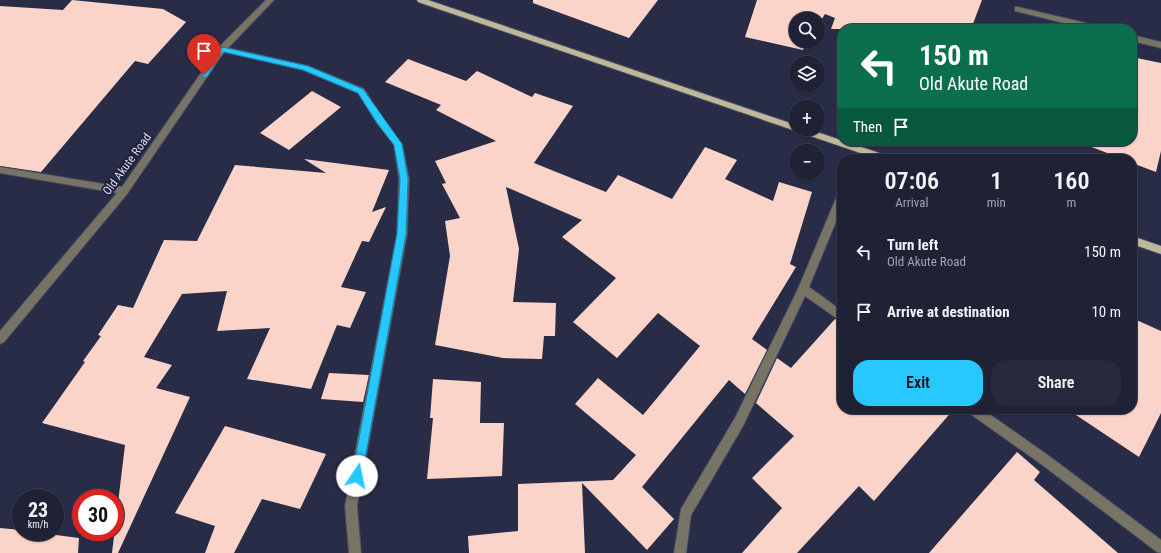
<!DOCTYPE html>
<html lang="en">
<head>
<meta charset="utf-8">
<style>
	:root { --surface:#1f2135; --page:#27293d; --text:#f1f3f6; --muted:#a1a3ad; --line:#3c3e50; --accent:#27c8ff }
	body { margin:0; font-family:"Roboto Condensed",sans-serif; background:var(--page); color:var(--text); height:100vh; display:flex; flex-direction:column; font-size:15px; white-space:nowrap }
	* { box-sizing:border-box; margin:0 }
	p { font-size:13px; color:var(--muted) }
	.icon { flex:none; width:22px; height:22px; fill:none; stroke:currentColor; stroke-width:2; stroke-linecap:round; stroke-linejoin:round }
	.map { position:relative; flex:1; overflow:hidden }
	.panel { position:absolute; left:837px; top:154px; width:300px; height:260px; display:flex; flex-direction:column; background:var(--surface); border-radius:16px; box-shadow:0 1px 3px #0004,0 0 0 1px var(--line) }
	.panel>* { flex:none }
	.banner { position:absolute; left:837px; top:24px; width:300px; height:122px; border-radius:16px; box-shadow:0 1px 3px #0004,0 0 0 1px var(--line); background:#0b6e4f; color:#fff; overflow:hidden }
	.buttons { position:absolute; left:789px; top:12px; display:grid; gap:8px }
	.buttons a { display:grid; place-items:center; width:36px; height:36px; border-radius:50%; background:var(--surface); box-shadow:0 1px 3px #0004,0 0 0 1px var(--line); font-size:20px }
	.speed { position:absolute; left:12px; top:489px; display:flex; gap:8px; font-size:20px; font-weight:700; text-align:center }
	.speed>* { display:grid; place-content:center; width:52px; height:52px; border-radius:50%; background:var(--surface); box-shadow:0 1px 3px #0004,0 0 0 1px var(--line); line-height:1 }
	.speed small { font-size:10px; font-weight:400 }
	.speed .limit { border:6px solid #d22; background:#fff; color:#111 }
	.pin { position:absolute; display:grid; place-items:center; width:34px; height:34px; color:#fff; margin:-41px -17px; border-radius:50% 50% 50% 0; rotate:-45deg; box-shadow:0 0 4px #0007 }
	.pin .icon { rotate:45deg }
	.me { position:absolute; width:44px; margin:-22px; rotate:11deg; stroke-linejoin:round; filter:drop-shadow(0 0 3px #0008) }
	.turn { display:flex; align-items:center; gap:14px; height:84px; padding:0 16px; font-size:18px }
	.turn .icon { width:52px; height:52px; stroke-width:2.5 }
	.turn b { display:block; font-size:28px; line-height:34px }
	.then { display:flex; align-items:center; height:38px; padding:0 16px; background:#0003; gap:8px; font-size:15px }
	.eta { display:flex; justify-content:space-evenly; align-items:center; height:68px; text-align:center }
	.eta b { font-size:24px; font-weight:600; line-height:28px }
	.button { display:flex; gap:8px; margin-top:auto; padding:8px 16px }
	.button a { flex:1; height:46px; border-radius:16px; background:var(--accent); color:#111; font-size:16px; font-weight:600; line-height:46px; text-align:center }
	.button a+a { background:var(--page); color:var(--text) }
	ul { padding:0; list-style:none }
	li { display:flex; align-items:center; gap:12px; height:60px; padding:0 16px }
	li div { flex:1 }
	li b { display:block; font-size:15px }
	li em { font-style:normal }
	.map>svg:first-child { display:block }
</style>
</head>
<body>
<div class="map">
<svg width="1161" height="553" viewBox="0 0 1161 553">
	<rect width="100%" height="100%" fill="#292c47"/>
	<path fill="#fad3c9" d="M72,0L163,9L186,22L148,64L135,61L41,172L0,166V6L63,10Z
		M533,0H658L629,38L533,3Z
		M757,0H982L971,29H831L835,18L825,14L818,25V19H796V41H808L803,50L745,37Z
		M1132,57L1161,63V151L1156,172L1132,163V159H1123L1081,143V141H1132Z
		M408,59L466,81L477,71L532,97L535,93L573,106L534,163L606,192L618,175L672,199L705,147L737,160L725,179L773,201L779,182L812,192L790,264L796,267L752,339L767,350L745,394L729,380L642,487L674,519L647,550L582,483L585,553H469L468,536L518,531V484L613,480L636,455L575,404L598,378L643,415L700,346L658,313L617,358L573,322L616,278L562,237L582,220L506,187L519,249L513,302L556,303L555,336H544L542,359L503,358L435,345L450,256L445,221L460,218L442,184L446,183L435,161L496,141L436,110L441,105L385,82Z
		M312,91L341,107L289,150L260,133Z
		M304,159L389,170L372,212L386,207L369,242L362,241L341,287L366,292L350,328L337,325L311,389L247,379L270,328L217,331L227,291L182,294L144,357L172,365L156,388L190,397L118,553H112L125,445L42,423L85,362L83,361L101,336L98,335L118,305L133,308L164,240L197,241L235,165L326,173Z
		M1132,318L1161,331V413L1139,457L1067,409H1132Z
		M835,319L842,323V409H954L874,501L859,486L797,553H742L782,508L752,478L794,436L756,403L777,358L791,368Z
		M329,373L369,375L363,402L321,399Z
		M433,379L481,382L480,423H504L502,476L427,479L433,418H430Z
		M225,426L326,454L300,509L262,499L234,553H205L215,526L175,513Z
		M1017,452L1040,472L1034,480L1118,553H929Z
		M0,528L21,530V532H33L79,538L78,553H0Z"/>
	<g fill="none" stroke-linecap="round" stroke-linejoin="round">
		<defs>
			<path id="minor" d="M266,0H274L228,48L308,66L364,89L383,119L402,144L409,179L407,234L357,506L361,553H349L345,506L397,234L399,179L394,145L377,123L358,93L303,70L224,52L127,194L4,342L0,344V331L117,193L0,173V167L122,187L219,47Z
				M1015,7H1018L1098,26L1102,29H1088L1015,11Z
				M1132,35L1161,42V48L1132,41Z
				M842,192V207L809,287L842,311V322L805,296L743,426L691,515L686,553H674L681,509L735,418L798,289L837,196Z
				M967,409H982L1049,456L1161,540V553L1157,552L1041,464L969,413Z"/>
			<path id="major" d="M417,0H428L796,125V129H808L891,157L892,159H878L418,2Z
				M1132,236L1161,246V254L1132,244Z"/>
		</defs>
		<use href="#minor" stroke="#454862" stroke-width="2"/>
		<use href="#major" stroke="#454862" stroke-width="2"/>
		<use href="#minor" fill="#777365" fill-rule="evenodd"/>
		<use href="#major" fill="#bfb799" fill-rule="evenodd"/>
	</g>
	<path fill="#27c8ff" stroke="#1982a6" d="M222,47L308,66L363,89L402,144L408,179L406,234L362,476L361,480L357,481L353,480L352,476L397,234L400,179L394,145L377,123L358,93L303,70L224,52L207,77H202V73L220,48Z"/>
	<g text-anchor="middle" dominant-baseline="central" stroke-width="4" stroke-linejoin="round" paint-order="stroke">
		<g font-size="12" fill="#daddef" stroke="#20223d">
			<text transform="translate(127 164) rotate(-54)">Old Akute Road</text>
		</g>
	</g>
</svg>
<div class="buttons">
<a><svg class="icon" aria-label="search" viewBox="0 0 24 24"><circle cx="10" cy="10" r="6"/><path d="M15 15l6 6"/></svg></a>
<a><svg class="icon" aria-label="layers" viewBox="0 0 24 24"><path d="M12 4l9 5-9 5-9-5zM3 14l9 5 9-5"/></svg></a>
<a>+</a>
<a>−</a>
</div>
<div class="speed"><div>23<small>km/h</small></div><div class="limit">30</div></div>
<div class="pin" style="left:204px;top:75px;background:#d93025"><svg class="icon" aria-label="arrive" viewBox="0 0 24 24"><path d="M6 21V4h12l-3 4 3 4H6"/></svg></div>
<svg class="me" style="left:357px;top:476px" viewBox="-20 -20 40 40"><circle r="19" fill="#fff"/><path d="M0-13L10 11 0 6-10 11z" fill="#27c8ff"/></svg>
<div class="banner">
<div class="turn"><svg class="icon" aria-label="left" viewBox="0 0 24 24"><path d="M17 20v-9H6M10 6l-5 5 5 5"/></svg><div><b>150 m</b>Old Akute Road</div></div>
<div class="then">Then<svg class="icon" aria-label="arrive" viewBox="0 0 24 24"><path d="M6 21V4h12l-3 4 3 4H6"/></svg></div>
</div>
<section class="panel">
<div class="eta">
<div><b>07:06</b><p>Arrival</p></div>
<div><b>1</b><p>min</p></div>
<div><b>160</b><p>m</p></div>
</div>
<ul>
<li><svg class="icon" aria-label="left" viewBox="0 0 24 24"><path d="M17 20v-9H6M10 6l-5 5 5 5"/></svg><div><b>Turn left</b><p>Old Akute Road</p></div><em>150 m</em></li>
<li><svg class="icon" aria-label="arrive" viewBox="0 0 24 24"><path d="M6 21V4h12l-3 4 3 4H6"/></svg><div><b>Arrive at destination</b></div><em>10 m</em></li>
</ul>
<div class="button"><a>Exit</a><a>Share</a></div>
</section>
</div>
</body>
</html>
